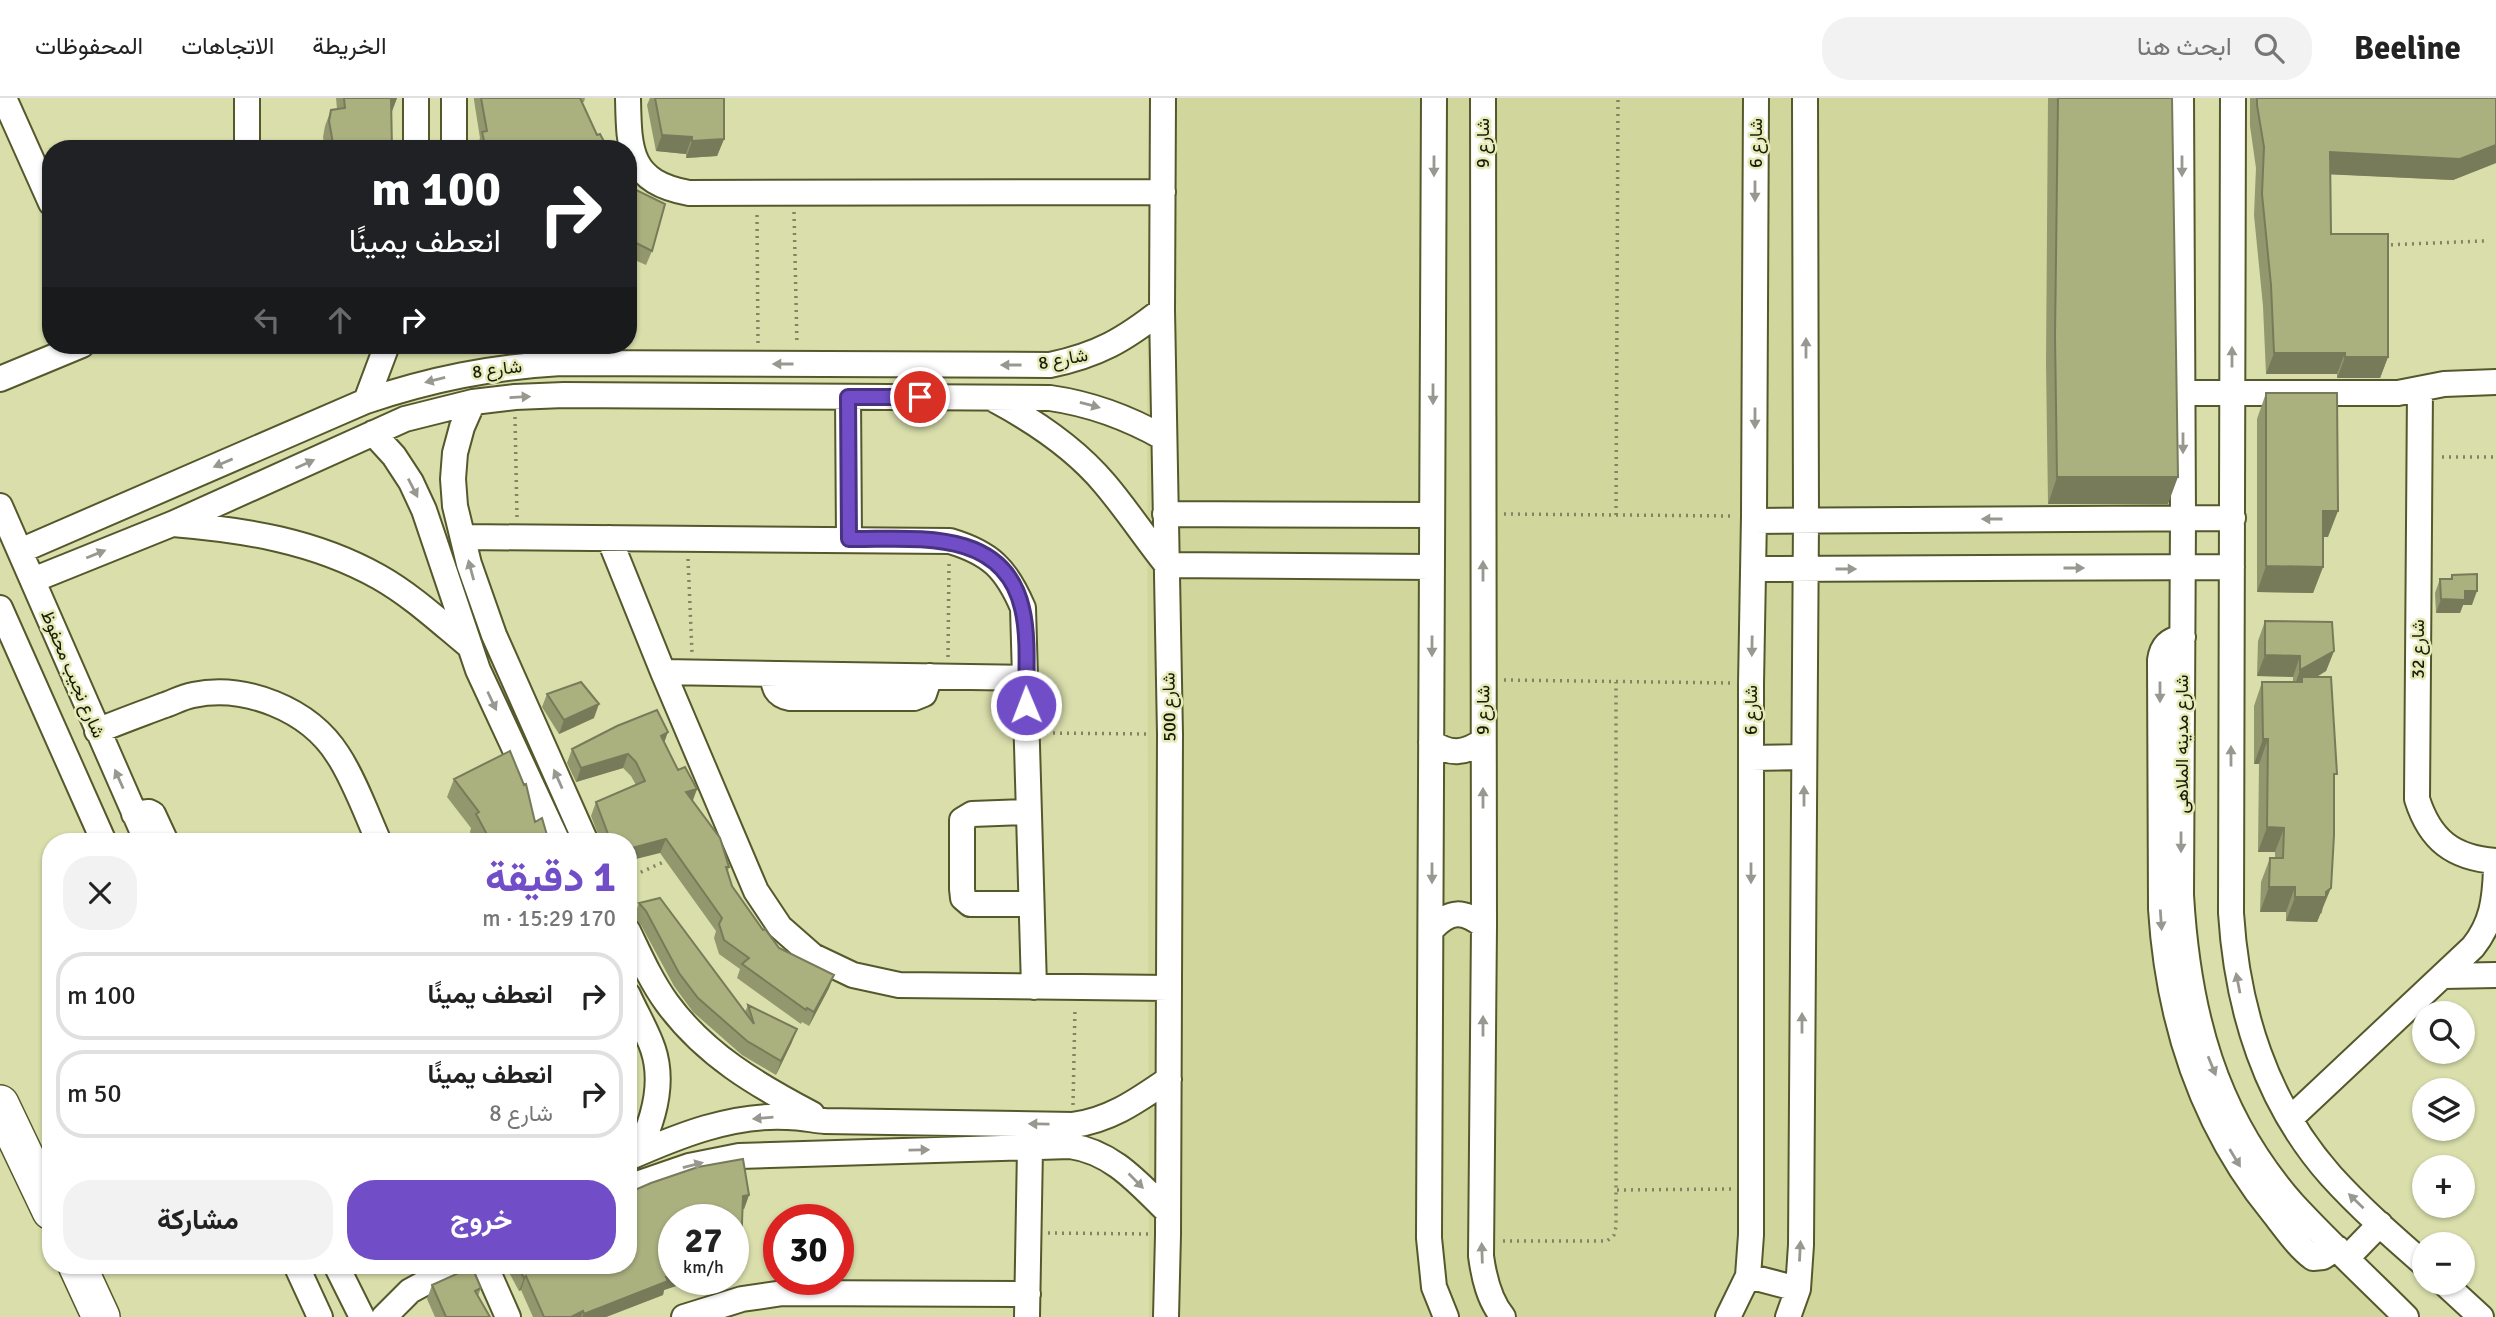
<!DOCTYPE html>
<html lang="ar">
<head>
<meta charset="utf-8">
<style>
	:root { --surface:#fff; --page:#f2f2f2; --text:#222; --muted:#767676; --line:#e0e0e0; --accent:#714ec7 }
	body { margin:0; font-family:Signika,Vazirmatn,sans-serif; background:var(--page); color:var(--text); direction:rtl; height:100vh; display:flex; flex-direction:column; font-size:26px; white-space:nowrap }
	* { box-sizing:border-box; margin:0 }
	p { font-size:23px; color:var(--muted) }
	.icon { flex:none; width:38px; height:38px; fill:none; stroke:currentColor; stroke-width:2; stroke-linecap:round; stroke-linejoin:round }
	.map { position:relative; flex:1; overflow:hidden; direction:ltr }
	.side { position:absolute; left:42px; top:735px; width:595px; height:441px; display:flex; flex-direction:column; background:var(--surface); border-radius:28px; box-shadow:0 2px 5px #0004; direction:rtl }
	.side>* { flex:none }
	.hud { position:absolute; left:42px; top:42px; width:595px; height:214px; border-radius:28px; box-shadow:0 2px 5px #0004; direction:rtl; background:#202124; color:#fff; overflow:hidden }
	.buttons { position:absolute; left:2412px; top:903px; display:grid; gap:14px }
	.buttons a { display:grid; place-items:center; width:63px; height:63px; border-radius:50%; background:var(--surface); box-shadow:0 2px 5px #0004; font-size:35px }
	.speed { position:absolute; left:658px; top:1106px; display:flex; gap:14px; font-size:35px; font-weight:700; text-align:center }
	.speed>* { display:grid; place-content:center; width:91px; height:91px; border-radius:50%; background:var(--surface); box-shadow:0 2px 5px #0004; line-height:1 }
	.speed small { font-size:18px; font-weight:400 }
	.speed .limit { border:10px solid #d22; background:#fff; color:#111 }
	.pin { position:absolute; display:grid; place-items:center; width:60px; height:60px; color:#fff; margin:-30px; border:4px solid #fff; border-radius:50%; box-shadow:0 2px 7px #0007 }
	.me { position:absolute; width:77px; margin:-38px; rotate:359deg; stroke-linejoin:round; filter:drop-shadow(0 0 5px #0008) }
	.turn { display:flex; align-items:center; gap:24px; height:147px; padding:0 21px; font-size:32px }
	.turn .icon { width:91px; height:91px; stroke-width:2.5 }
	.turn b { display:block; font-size:49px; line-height:60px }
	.lanes { display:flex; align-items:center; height:66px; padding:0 21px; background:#0003; justify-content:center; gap:35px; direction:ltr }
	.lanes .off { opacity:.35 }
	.round { display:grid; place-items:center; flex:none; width:74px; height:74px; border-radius:28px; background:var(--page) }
	.head { display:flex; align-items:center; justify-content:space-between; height:119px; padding:0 21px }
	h1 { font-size:42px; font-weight:700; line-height:52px; color:var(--accent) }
	.action { display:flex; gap:14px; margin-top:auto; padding:14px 21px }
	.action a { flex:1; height:80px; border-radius:28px; background:var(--accent); color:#fff; font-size:28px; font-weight:700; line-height:80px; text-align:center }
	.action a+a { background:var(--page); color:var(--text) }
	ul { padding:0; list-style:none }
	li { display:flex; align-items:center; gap:21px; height:88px; margin:0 14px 10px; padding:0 7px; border:4px solid var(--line); border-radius:28px }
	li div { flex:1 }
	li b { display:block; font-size:26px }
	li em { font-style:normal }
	header { display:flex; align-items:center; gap:42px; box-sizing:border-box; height:98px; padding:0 35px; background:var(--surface); border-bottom:2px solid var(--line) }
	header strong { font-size:33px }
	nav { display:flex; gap:38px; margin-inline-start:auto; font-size:24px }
	.search { width:490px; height:63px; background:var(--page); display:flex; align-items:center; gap:18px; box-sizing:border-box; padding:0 24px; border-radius:28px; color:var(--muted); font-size:26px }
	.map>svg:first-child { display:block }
</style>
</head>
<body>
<header>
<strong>Beeline</strong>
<div class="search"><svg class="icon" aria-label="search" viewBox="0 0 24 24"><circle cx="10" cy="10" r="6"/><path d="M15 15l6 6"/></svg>ابحث هنا</div>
<nav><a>الخريطة</a><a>الاتجاهات</a><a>المحفوظات</a></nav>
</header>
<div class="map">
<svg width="2496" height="1219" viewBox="0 0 2496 1219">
	<rect width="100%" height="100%" fill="#d9deab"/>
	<path fill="#d1d79c" d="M1151,0H2193L2194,779L2198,859L2205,902L2224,964L2260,1049L2329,1137L2418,1219H1149L1147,285Z"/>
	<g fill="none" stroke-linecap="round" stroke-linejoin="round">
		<defs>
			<path id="minor" d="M4,0L51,105
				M247,0V51
				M628,0C629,53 629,84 689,95L1163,94
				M1163,0L1162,212L1170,636L1168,1137L1166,1219
				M1434,0L1429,1140L1434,1189L1446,1219
				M1483,0L1484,828L1481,1158C1484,1180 1489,1202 1503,1219
				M2181,0L2183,420L2181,797C2188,914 2214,1016 2293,1106C2329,1145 2369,1182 2406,1219
				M2233,0L2231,815C2237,911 2266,1005 2331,1078C2360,1110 2392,1138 2424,1166
				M416,51V0
				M454,51V0
				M0,281L82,247
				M2420,291L2417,701C2430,742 2453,760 2496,763
				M2182,295H2398L2444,286L2496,284
				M848,299L849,441
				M995,302C1036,324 1075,350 1105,386C1127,412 1146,441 1167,467L1432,469
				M366,303L387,247
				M473,304L462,329L455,355L453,381L455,408L469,466L494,537L586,744
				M373,335L394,358L411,384L424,412L478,572L558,744
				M0,408L147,744
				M1165,416L1432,417
				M1754,423L2233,420
				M173,426C245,432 315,443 379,479C411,497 439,523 468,547
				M463,439L950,443C990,455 1006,470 1023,510L1034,889
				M609,440L663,574L756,793L780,829L813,858L853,877L899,887L1169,890
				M20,453L366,303C432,281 491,269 561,265L1050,267C1098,257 1124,242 1162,212
				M1754,471L2232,469
				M33,482L172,426L405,321L473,304L515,299L564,297L1050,300C1092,306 1127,319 1164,340
				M0,510L104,744
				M2183,539C2168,542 2162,548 2160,562L2161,811C2168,923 2202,1028 2274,1116C2285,1130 2298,1149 2313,1160L2323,1159L2337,1150
				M663,574L1026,580
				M772,576C774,589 775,597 790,600H914L924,596L930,578
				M97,633C119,624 141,616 162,608C172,605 182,599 193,597C245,586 309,611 338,657C354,681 367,717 379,744
				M1431,644C1450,657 1464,656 1483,643
				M1751,660L1804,659
				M1028,714L972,716L962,722V791L963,800L970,806H1031
				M134,716L149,714L153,716L166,744
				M1432,831C1450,812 1463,812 1484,828
				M628,833C640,858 651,883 667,905C705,957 757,987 812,1016
				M2443,878L2496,877
				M628,897C636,915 647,933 653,951C665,987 653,1024 637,1056
				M2290,1021L2473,849C2492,825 2495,802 2496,771
				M628,1060C678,1038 732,1016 787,1019C800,1019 813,1022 825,1023L1073,1027C1111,1022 1138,1002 1169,981
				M628,1089L689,1068L739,1058L1070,1048C1113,1054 1139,1086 1168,1114
				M2347,1160L2380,1126
				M296,1167L320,1219
				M336,1167L362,1219
				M485,1167L508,1219
				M1748,1178L1798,1191
				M2444,1185L2481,1219
				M384,1219L410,1193L458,1167
				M684,1219L742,1201L783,1195L1028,1196
				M1027,1219L1030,1050
				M1728,1219L1748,1178L1751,1137V586L1754,418L1756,0
				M1788,1219L1798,1191L1801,1147L1806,422L1805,0"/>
			<path id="highway" d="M0,1006L51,1113
				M77,1167L101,1219"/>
		</defs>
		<use href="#minor" stroke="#55582b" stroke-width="28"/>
		<use href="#highway" stroke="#55582b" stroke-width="40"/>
		<path stroke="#808460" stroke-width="3.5" stroke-dasharray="2 5" stroke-linecap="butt" d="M794,114L797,247
			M757,117L758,246
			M2384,147L2484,143
			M515,319L517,419
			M2442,359H2496
			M1504,416L1735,418
			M1616,417L1618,0
			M688,461L692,555
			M948,559L949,465
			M1504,582L1731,585
			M1046,635L1150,636
			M628,780L668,762
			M1073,1007L1075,910
			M1617,1092L1732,1091
			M1048,1135L1149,1136
			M1503,1143H1607L1614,1137L1616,1129V584"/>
		<use href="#minor" stroke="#fff" stroke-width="24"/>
		<use href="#highway" stroke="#fff" stroke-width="37"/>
	</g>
	<path fill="#93976d" d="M336,0H397L391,15L392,51H325L323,39L325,28L331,12L337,11Z
		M474,0H585L584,4H582L597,37L608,51H477V49L480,40L474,2Z
		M650,0H724V41L717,58L686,60V56L656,53L647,7Z
		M2048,0H2172L2168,406H2048L2046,265Z
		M2250,0H2496V65L2453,82L2330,76L2331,136L2388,259L2380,280H2337V276H2266L2263,208L2254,117L2256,70L2250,28Z
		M628,84L652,153L646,167L628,159Z
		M2266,295L2328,439H2323V469L2313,495L2257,494V321Z
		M2452,477L2472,507H2463L2460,515H2436L2435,495L2440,481H2450Z
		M2265,523L2334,553L2326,573L2317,579L2334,684L2322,815L2320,816L2317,824L2286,823V814H2260L2261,784L2270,760H2275V754H2258L2259,666H2254V608L2262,584H2293V579L2257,578L2258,543Z
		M547,596L594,620L559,636L542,609Z
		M664,644L678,672L697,691L692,702L729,769L728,773L732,788L763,832L779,850L834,877L829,890L809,928L802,924L801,926L737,880L740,871L719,856L714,840L716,833L660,755L628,744H601L591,718L596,704L636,687L631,678L623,670L576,684L567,665L572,651Z
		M454,681L535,724L549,744H475L470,734L471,730L447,699Z
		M639,805L745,914L748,907L792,944L776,977L742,957L693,914L674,888L641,827L634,819Z
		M749,1097L744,1111H743L736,1166L687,1182L685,1185L664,1192L663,1197L606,1219H533L521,1192L519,1193L505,1167H628Z
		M432,1187L481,1190L478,1198L490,1219H435L427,1201Z"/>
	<path fill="#787b59" d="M391,0H397L391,16Z
		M662,37L692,39L686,56L656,53Z
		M724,41L717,58L686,60L692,43Z
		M2496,47V65L2453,82L2322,76L2330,54Z
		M2274,255H2345L2337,276H2266Z
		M2345,259H2388L2380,280H2337Z
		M2057,379H2178L2168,406H2048Z
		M2323,413H2338L2328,439H2314Z
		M2266,468L2323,469L2313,495L2257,494Z
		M2465,493H2477L2472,507H2463L2460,515H2436L2441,501Z
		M2334,553L2326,573L2300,588L2302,584V579L2298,590L2293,593L2300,572Z
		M2265,557L2300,558L2293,579L2257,578Z
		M599,606L594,620L559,636L564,622Z
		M668,634L663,648L661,638Z
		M2263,641H2268L2259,666H2254Z
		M628,656L623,670L576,684L581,670Z
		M697,691L692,705L686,694Z
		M2267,729L2284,730L2275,754H2258Z
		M666,741L660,755L628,763V751Z
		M2269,789H2295L2286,814H2260Z
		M2331,790L2317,824L2286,823L2295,799L2326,794Z
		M834,877L829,890L809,928L814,914Z
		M797,931L792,944L776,977L781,963Z
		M749,1097L744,1111L738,1112L743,1098Z
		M741,1152L736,1166L733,1167V1155Z
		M674,1177V1181H689L687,1182L685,1185L664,1192L663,1197L606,1219H582L584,1216Z
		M526,1178L521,1192L519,1193L524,1180Z
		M583,1213L581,1219H571Z"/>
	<path fill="#abb07f" stroke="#787b59" stroke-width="2" d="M344,0H391L392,51H334L329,23L331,12L345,10Z
		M481,0H580L597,37L600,36L608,51H486L482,34L487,33Z
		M655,0H724V41L692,43V39L662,37Z
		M2058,0H2172L2178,379H2057L2055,238Z
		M2257,0H2496V47L2460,61L2330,54L2331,136H2388V259H2345V255H2274L2271,187L2262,96L2264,49L2257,7Z
		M628,84L636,92L665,106L652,153L628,141Z
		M2266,295H2337L2338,413H2323V469L2266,468Z
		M2477,476V493H2465V502L2441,501L2440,481H2452V477Z
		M2265,523L2332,524L2334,553L2300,572V558L2265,557Z
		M2302,579H2331L2337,676H2334V737L2331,790L2326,794V799H2295V789H2269L2270,760H2283L2284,730L2267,729L2268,641H2263L2262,584H2302Z
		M581,584L599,606L564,622L547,596Z
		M657,612L668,634L661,638L678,672L685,669L697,691L686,694L720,740L729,769H726L732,788L763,832L765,831L779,850L834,877L814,914L807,910L806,912L742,866L749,860L724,842L719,826L722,820L666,741L628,751V744H611L596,704L645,683L636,664L628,656L581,670L572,651L617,628Z
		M510,653L524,687L526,686L535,724L542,720L549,744H486L490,742L476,716L479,714L454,681Z
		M660,800L754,926L748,907L797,931L781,963L747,943L698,900L679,875L646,813L639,805Z
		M743,1061L749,1097L743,1098L741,1152L733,1155V1122H674V1177L666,1179L668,1183L584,1216L583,1213L571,1219H544L526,1178L524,1180L517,1167H628V1095L651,1085L698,1069Z
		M472,1169L481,1190L475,1193L490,1219H446L432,1187Z"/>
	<defs><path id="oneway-solid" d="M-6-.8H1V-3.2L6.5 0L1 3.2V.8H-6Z" transform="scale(1.75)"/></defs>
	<g fill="#989890">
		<use href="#oneway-solid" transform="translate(1434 68) rotate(90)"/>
		<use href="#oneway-solid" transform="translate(2182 68) rotate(90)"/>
		<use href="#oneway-solid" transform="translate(1755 93) rotate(90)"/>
		<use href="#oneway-solid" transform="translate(1806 250) rotate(-90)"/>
		<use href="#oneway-solid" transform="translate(2232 259) rotate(-90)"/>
		<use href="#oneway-solid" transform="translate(783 266) rotate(-180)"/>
		<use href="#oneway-solid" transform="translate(1011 267) rotate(-180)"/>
		<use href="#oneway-solid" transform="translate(435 282) rotate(166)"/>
		<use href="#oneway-solid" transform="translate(1433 296) rotate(90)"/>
		<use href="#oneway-solid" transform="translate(520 299) rotate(-3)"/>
		<use href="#oneway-solid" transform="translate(1090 307) rotate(15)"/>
		<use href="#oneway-solid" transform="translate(1755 320) rotate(90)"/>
		<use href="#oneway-solid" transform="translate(2183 345) rotate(90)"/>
		<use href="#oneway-solid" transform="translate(223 365) rotate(157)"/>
		<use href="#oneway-solid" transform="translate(305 366) rotate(-24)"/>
		<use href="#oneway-solid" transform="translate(413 390) rotate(63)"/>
		<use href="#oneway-solid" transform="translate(1992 421) rotate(180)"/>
		<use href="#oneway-solid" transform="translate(96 456) rotate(-22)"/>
		<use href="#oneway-solid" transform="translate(2074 470)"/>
		<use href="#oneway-solid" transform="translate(1846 471)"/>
		<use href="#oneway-solid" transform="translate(471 472) rotate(-105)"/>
		<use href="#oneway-solid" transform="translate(1483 473) rotate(-90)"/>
		<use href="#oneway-solid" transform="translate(1432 548) rotate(90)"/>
		<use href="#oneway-solid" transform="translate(1752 548) rotate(91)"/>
		<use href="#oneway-solid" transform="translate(2160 594) rotate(90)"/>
		<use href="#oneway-solid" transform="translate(492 603) rotate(65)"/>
		<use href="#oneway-solid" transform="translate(2231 658) rotate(-90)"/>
		<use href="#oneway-solid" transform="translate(119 681) rotate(-114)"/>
		<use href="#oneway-solid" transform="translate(558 681) rotate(-114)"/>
		<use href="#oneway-solid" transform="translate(1804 698) rotate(-90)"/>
		<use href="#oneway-solid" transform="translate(1483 700) rotate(-90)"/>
		<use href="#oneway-solid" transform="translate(2181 744) rotate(90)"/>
		<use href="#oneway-solid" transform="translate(1432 775) rotate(90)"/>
		<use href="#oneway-solid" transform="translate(1751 775) rotate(90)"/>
		<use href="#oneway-solid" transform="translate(2161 822) rotate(86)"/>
		<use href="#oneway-solid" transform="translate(2238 885) rotate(-101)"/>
		<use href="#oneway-solid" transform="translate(1802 925) rotate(-90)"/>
		<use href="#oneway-solid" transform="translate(1483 928) rotate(-90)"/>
		<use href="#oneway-solid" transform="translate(2212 968) rotate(68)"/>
		<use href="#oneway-solid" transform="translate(763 1020) rotate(175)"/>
		<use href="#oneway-solid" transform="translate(1039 1026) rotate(-179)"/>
		<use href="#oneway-solid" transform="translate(919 1052) rotate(-1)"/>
		<use href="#oneway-solid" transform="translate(2235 1060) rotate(59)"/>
		<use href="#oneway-solid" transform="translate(693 1067) rotate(-14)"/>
		<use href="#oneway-solid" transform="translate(1136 1083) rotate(45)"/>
		<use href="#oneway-solid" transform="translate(2356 1103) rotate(-136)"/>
		<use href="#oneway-solid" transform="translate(1800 1153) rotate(-87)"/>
		<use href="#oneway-solid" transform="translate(1482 1155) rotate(-92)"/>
	</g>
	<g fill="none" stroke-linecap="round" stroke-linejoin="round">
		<defs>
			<path id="route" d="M920,299H848L849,441C912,442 1003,428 1022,510C1029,538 1026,577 1026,607"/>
		</defs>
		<use href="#route" stroke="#493381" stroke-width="18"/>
		<use href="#route" stroke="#714ec7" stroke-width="12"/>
	</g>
	<g text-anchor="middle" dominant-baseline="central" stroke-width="5" stroke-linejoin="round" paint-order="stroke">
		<g font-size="18" fill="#191b08" stroke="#e6ebb8">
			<text transform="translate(1483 45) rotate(-90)">شارع 9</text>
			<text transform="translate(1756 45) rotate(-90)">شارع 6</text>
			<text transform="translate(1063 261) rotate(-10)">شارع 8</text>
			<text transform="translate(497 271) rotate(-7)">شارع 8</text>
			<text transform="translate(2418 551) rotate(-90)">شارع 32</text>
			<text transform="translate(73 576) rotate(67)">شارع نجيب محفوظ</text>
			<text transform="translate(1169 609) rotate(-91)">شارع 500</text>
			<text transform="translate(1483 612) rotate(-89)">شارع 9</text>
			<text transform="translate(1751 612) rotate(-90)">شارع 6</text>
			<text transform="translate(2182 646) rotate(-90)">شارع مدينه الملاهى</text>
		</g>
	</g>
</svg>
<div class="buttons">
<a><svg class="icon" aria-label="search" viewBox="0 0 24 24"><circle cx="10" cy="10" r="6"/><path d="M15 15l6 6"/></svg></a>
<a><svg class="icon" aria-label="layers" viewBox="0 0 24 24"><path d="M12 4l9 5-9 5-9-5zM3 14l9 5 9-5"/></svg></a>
<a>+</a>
<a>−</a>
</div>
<div class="speed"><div>27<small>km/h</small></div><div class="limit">30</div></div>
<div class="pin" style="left:920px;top:299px;background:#d93025"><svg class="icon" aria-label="arrive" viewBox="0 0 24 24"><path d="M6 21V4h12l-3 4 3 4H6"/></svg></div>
<svg class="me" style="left:1026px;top:607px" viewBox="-20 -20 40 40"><circle r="17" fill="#714ec7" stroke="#fff" stroke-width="3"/><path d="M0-11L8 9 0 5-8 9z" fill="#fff"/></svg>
<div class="hud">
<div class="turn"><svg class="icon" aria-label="right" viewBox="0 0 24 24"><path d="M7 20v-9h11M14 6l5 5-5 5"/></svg><div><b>100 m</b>انعطف يمينًا</div></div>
<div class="lanes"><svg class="icon off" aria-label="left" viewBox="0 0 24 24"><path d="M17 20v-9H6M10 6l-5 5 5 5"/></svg><svg class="icon off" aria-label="ahead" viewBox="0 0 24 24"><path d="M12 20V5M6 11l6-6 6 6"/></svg><svg class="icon" aria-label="right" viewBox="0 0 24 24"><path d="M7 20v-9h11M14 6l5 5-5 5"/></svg></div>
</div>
<section class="side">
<div class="head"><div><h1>1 دقيقة</h1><p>170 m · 15:29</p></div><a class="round"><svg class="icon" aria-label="close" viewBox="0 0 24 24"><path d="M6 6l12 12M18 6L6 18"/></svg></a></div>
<ul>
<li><svg class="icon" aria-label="right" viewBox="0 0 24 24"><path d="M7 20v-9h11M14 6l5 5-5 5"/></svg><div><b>انعطف يمينًا</b></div><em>100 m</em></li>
<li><svg class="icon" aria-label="right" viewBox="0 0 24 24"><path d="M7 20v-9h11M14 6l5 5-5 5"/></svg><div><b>انعطف يمينًا</b><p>شارع 8</p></div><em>50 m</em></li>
</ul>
<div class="action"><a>خروج</a><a>مشاركة</a></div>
</section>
</div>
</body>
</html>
